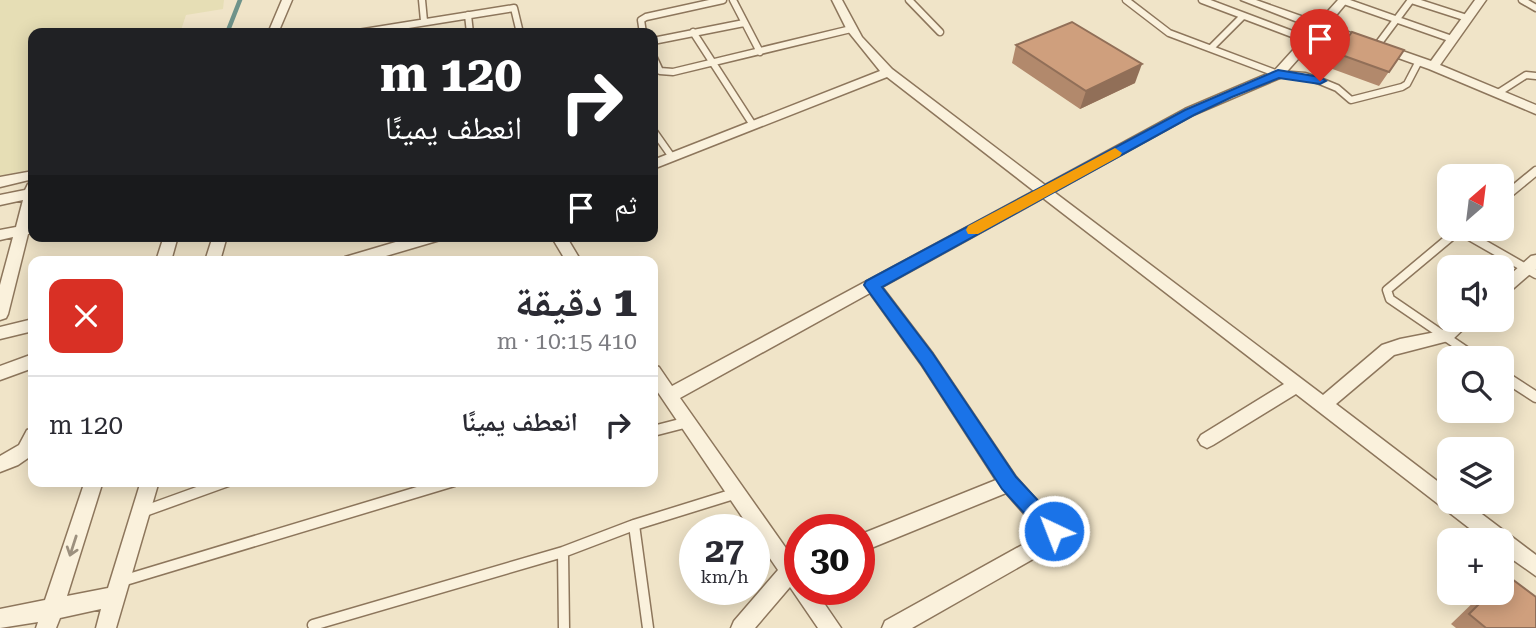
<!DOCTYPE html>
<html lang="ar">
<head>
<meta charset="utf-8">
<style>
	:root { --surface:#fff; --page:#f7f7f7; --text:#2b2b33; --muted:#7c7c81; --line:#e1e1e2 }
	body { margin:0; font-family:"Roboto Serif","Noto Naskh Arabic",serif; background:var(--page); color:var(--text); direction:rtl; height:100vh; display:flex; flex-direction:column; font-size:26px; white-space:nowrap }
	* { box-sizing:border-box; margin:0 }
	p { font-size:23px; color:var(--muted) }
	.icon { flex:none; width:38px; height:38px; fill:none; stroke:currentColor; stroke-width:2; stroke-linecap:round; stroke-linejoin:round }
	.map { position:relative; flex:1; overflow:hidden; direction:ltr }
	.side { position:absolute; left:28px; top:256px; width:630px; height:231px; display:flex; flex-direction:column; background:var(--surface); border-radius:14px; box-shadow:0 4px 18px #0003; direction:rtl }
	.side>* { flex:none }
	.guide { position:absolute; left:28px; top:28px; width:630px; height:214px; border-radius:14px; box-shadow:0 4px 18px #0003; direction:rtl; background:#202124; color:#fff; overflow:hidden }
	.needle { width:46px; rotate:28deg }
	.controls { position:absolute; left:1437px; top:164px; display:grid; gap:14px }
	.controls a { display:grid; place-items:center; width:77px; height:77px; border-radius:14px; background:var(--surface); box-shadow:0 4px 18px #0003; font-size:35px }
	.speed { position:absolute; left:679px; top:514px; display:flex; gap:14px; font-size:35px; font-weight:700; text-align:center }
	.speed>* { display:grid; place-content:center; width:91px; height:91px; border-radius:50%; background:var(--surface); box-shadow:0 4px 18px #0003; line-height:1 }
	.speed small { font-size:18px; font-weight:400 }
	.speed .limit { border:10px solid #d22; background:#fff; color:#111 }
	.pin { position:absolute; display:grid; place-items:center; width:60px; height:60px; color:#fff; margin:-72px -30px; border-radius:50% 50% 50% 0; rotate:-45deg; box-shadow:0 0 7px #0007 }
	.pin .icon { rotate:45deg }
	.me { position:absolute; width:77px; margin:-38px; rotate:317deg; stroke-linejoin:round; filter:drop-shadow(0 0 5px #0008) }
	.turn { display:flex; align-items:center; gap:24px; height:147px; padding:0 21px; font-size:32px }
	.turn .icon { width:91px; height:91px; stroke-width:2.5 }
	.turn b { display:block; font-size:49px; line-height:60px }
	.then { display:flex; align-items:center; height:66px; padding:0 21px; background:#0003; gap:14px; font-size:26px }
	.round { display:grid; place-items:center; flex:none; width:74px; height:74px; border-radius:14px; background:var(--page) }
	.headline { display:flex; align-items:center; justify-content:space-between; height:119px; padding:0 21px }
	h1 { font-size:42px; font-weight:800; line-height:52px }
	ul { padding:0; list-style:none }
	li { display:flex; align-items:center; gap:21px; height:98px; padding:0 21px; border-top:2px solid var(--line) }
	li div { flex:1 }
	li b { display:block; font-size:26px }
	li em { font-style:normal }
	.map>svg:first-child { display:block }
</style>
</head>
<body>
<div class="map">
<svg width="1536" height="628" viewBox="0 0 1536 628">
	<rect width="100%" height="100%" fill="#f0e4c8"/>
	<path fill="#e6deb5" d="M0,0H224L223,9L186,15L180,33H33V169L0,176Z"/>
	<g fill="none" stroke-linecap="round" stroke-linejoin="round">
		<path stroke="#6f938a" stroke-width="4.5" d="M227,33L240,0"/>
		<defs>
			<path id="lane-far2" d="M422,0L424,21
				M733,0L760,52
				M909,0L940,32
				M1126,0L1169,33L1278,74L1305,76L1320,81L1337,88L1351,100L1402,87L1407,84L1419,61
				M1202,0L1308,40
				M1341,0L1452,39
				M1411,0L1467,18
				M1522,0L1536,8
				M468,15L470,33
				M693,32L753,125
				M358,33L514,8L520,33
				M643,33L641,20L646,17L723,0
				M653,41L744,23
				M1376,47L1411,0
				M1211,48L1243,16
				M653,56L660,71L673,72L851,29
				M1498,93L1526,75L1536,76
				M653,130L672,157"/>
			<path id="lane-far1" d="M1502,199L1536,171
				M1460,229L1387,290L1390,299L1478,359
				M1459,230L1536,274"/>
			<path id="lane" d="M1502,375L1536,397
				M653,431L688,422
				M142,512L228,481
				M634,525L648,628
				M563,552L564,628
				M122,581L454,481
				M313,625L563,552L634,525L737,493"/>
			<path id="street" d="M282,0H292L278,33H268Z
				M832,0H842L862,37L892,69L1045,185L1185,109L1274,71L1313,28L1241,0H1256L1318,22L1338,0H1349L1328,25L1431,61L1475,0H1486L1440,65L1536,105V114L1429,69L1323,31L1282,77L1193,115L1054,192L1323,395L1382,345L1400,339L1441,331L1454,320H1473L1452,340L1394,355L1336,404L1449,490V502H1466L1536,555V576L1502,552V541H1486L1296,394L1213,445L1207,448L1201,445L1198,440L1201,435L1284,384L1043,198L882,287L933,354L1016,477L1063,530L1066,536L1063,542L912,628H882L885,621L1042,534L1006,493L859,553V535L996,480L921,364L870,293L680,398L795,561L800,559V590H815L841,628H818L790,587L755,628H731L734,621L778,570L754,535V530H751L653,385V365L659,367L672,386L1034,191L887,77L653,169V160L880,71L847,30Z
				M33,171V179L0,187V177Z
				M33,182V213L31,223H33V233L28,234L8,314L6,318L0,320V285L13,237L0,240V230L16,227L23,200L0,205V195L25,190L28,184Z
				M164,236H178L171,261H156Z
				M213,236H227L220,261H205Z
				M416,236H442L440,240L369,261H343L345,257Z
				M551,236H566L581,261H566Z
				M1536,255V269L1507,294L1502,296V282L1531,256Z
				M33,319V331L0,339V327Z
				M33,354V368L0,380V366Z
				M33,428L31,456L18,465L0,472V456L19,445L27,430Z
				M85,481H103L67,596L108,588L141,481H159L116,628H96L101,609L60,618L56,628H36L38,622L0,628V609L45,600Z"/>
		</defs>
		<use href="#lane-far2" stroke="#8d765c" stroke-width="9"/>
		<use href="#lane-far1" stroke="#8d765c" stroke-width="11"/>
		<use href="#lane" stroke="#8d765c" stroke-width="13"/>
		<use href="#street" stroke="#8d765c" stroke-width="3"/>
		<use href="#lane-far2" stroke="#faf1dc" stroke-width="6"/>
		<use href="#lane-far1" stroke="#faf1dc" stroke-width="8"/>
		<use href="#lane" stroke="#faf1dc" stroke-width="10"/>
		<use href="#street" fill="#faf1dc" fill-rule="evenodd"/>
	</g>
	<path fill="#b2896c" d="M1016,45L1135,83L1080,109L1012,63Z
		M1404,50L1379,86L1327,67L1336,53Z
		M1508,576L1536,628H1456L1451,624L1483,593H1502V579Z"/>
	<path fill="#916f58" d="M1142,64L1135,83L1080,109L1086,91Z"/>
	<path fill="#cf9f7d" stroke="#916f58" stroke-width="2" d="M1072,22L1142,64L1086,91L1016,45Z
		M1352,32L1404,50L1389,72L1336,53Z
		M1508,576L1536,597V628H1486L1469,614L1490,593H1502V582Z"/>
	<defs><path id="oneway-shaft" d="M-6 0H5M1.5-3L5.5 0L1.5 3" fill="none" stroke-width="1.6" stroke-linecap="round" stroke-linejoin="round" transform="scale(1.75)"/></defs>
	<use stroke="#9c907e" href="#oneway-shaft" transform="translate(73 546) rotate(108)"/>
	<path fill="#1a73e8" stroke="#114b97" stroke-width="2" d="M1278,70L1320,77L1326,81L1320,84L1279,78L1232,97L1194,115L882,287L933,354L1016,477L1061,525L1064,531L1061,538L1054,541L1047,538L1002,489L921,364L864,285L866,281L1185,110Z"/>
	<path fill="#f59e0b" d="M1115,148L1122,153L1120,156L978,234H968L966,230L968,226Z"/>
</svg>
<div class="controls">
<a><svg class="needle" viewBox="-14 -14 28 28"><path d="M0-13l5 13h-10z" fill="#e53935"/><path d="M0 13l5-13h-10z" fill="#7c7c81"/></svg></a>
<a><svg class="icon" aria-label="sound" viewBox="0 0 24 24"><path d="M4 9h4l5-4v14l-5-4H4zM17 9q2 3 0 6"/></svg></a>
<a><svg class="icon" aria-label="search" viewBox="0 0 24 24"><circle cx="10" cy="10" r="6"/><path d="M15 15l6 6"/></svg></a>
<a><svg class="icon" aria-label="layers" viewBox="0 0 24 24"><path d="M12 4l9 5-9 5-9-5zM3 14l9 5 9-5"/></svg></a>
<a>+</a>
</div>
<div class="speed"><div>27<small>km/h</small></div><div class="limit">30</div></div>
<div class="pin" style="left:1320px;top:81px;background:#d93025"><svg class="icon" aria-label="arrive" viewBox="0 0 24 24"><path d="M6 21V4h12l-3 4 3 4H6"/></svg></div>
<svg class="me" style="left:1054px;top:531px" viewBox="-20 -20 40 40"><circle r="17" fill="#1a73e8" stroke="#fff" stroke-width="3"/><path d="M0-11L8 9 0 5-8 9z" fill="#fff"/></svg>
<div class="guide">
<div class="turn"><svg class="icon" aria-label="right" viewBox="0 0 24 24"><path d="M7 20v-9h11M14 6l5 5-5 5"/></svg><div><b>120 m</b>انعطف يمينًا</div></div>
<div class="then">ثم<svg class="icon" aria-label="arrive" viewBox="0 0 24 24"><path d="M6 21V4h12l-3 4 3 4H6"/></svg></div>
</div>
<section class="side">
<div class="headline"><div><h1>1 دقيقة</h1><p>410 m · 10:15</p></div><a class="round" style="background:#d93025;color:#fff"><svg class="icon" aria-label="close" viewBox="0 0 24 24"><path d="M6 6l12 12M18 6L6 18"/></svg></a></div>
<ul>
<li><svg class="icon" aria-label="right" viewBox="0 0 24 24"><path d="M7 20v-9h11M14 6l5 5-5 5"/></svg><div><b>انعطف يمينًا</b></div><em>120 m</em></li>
</ul>
</section>
</div>
</body>
</html>
